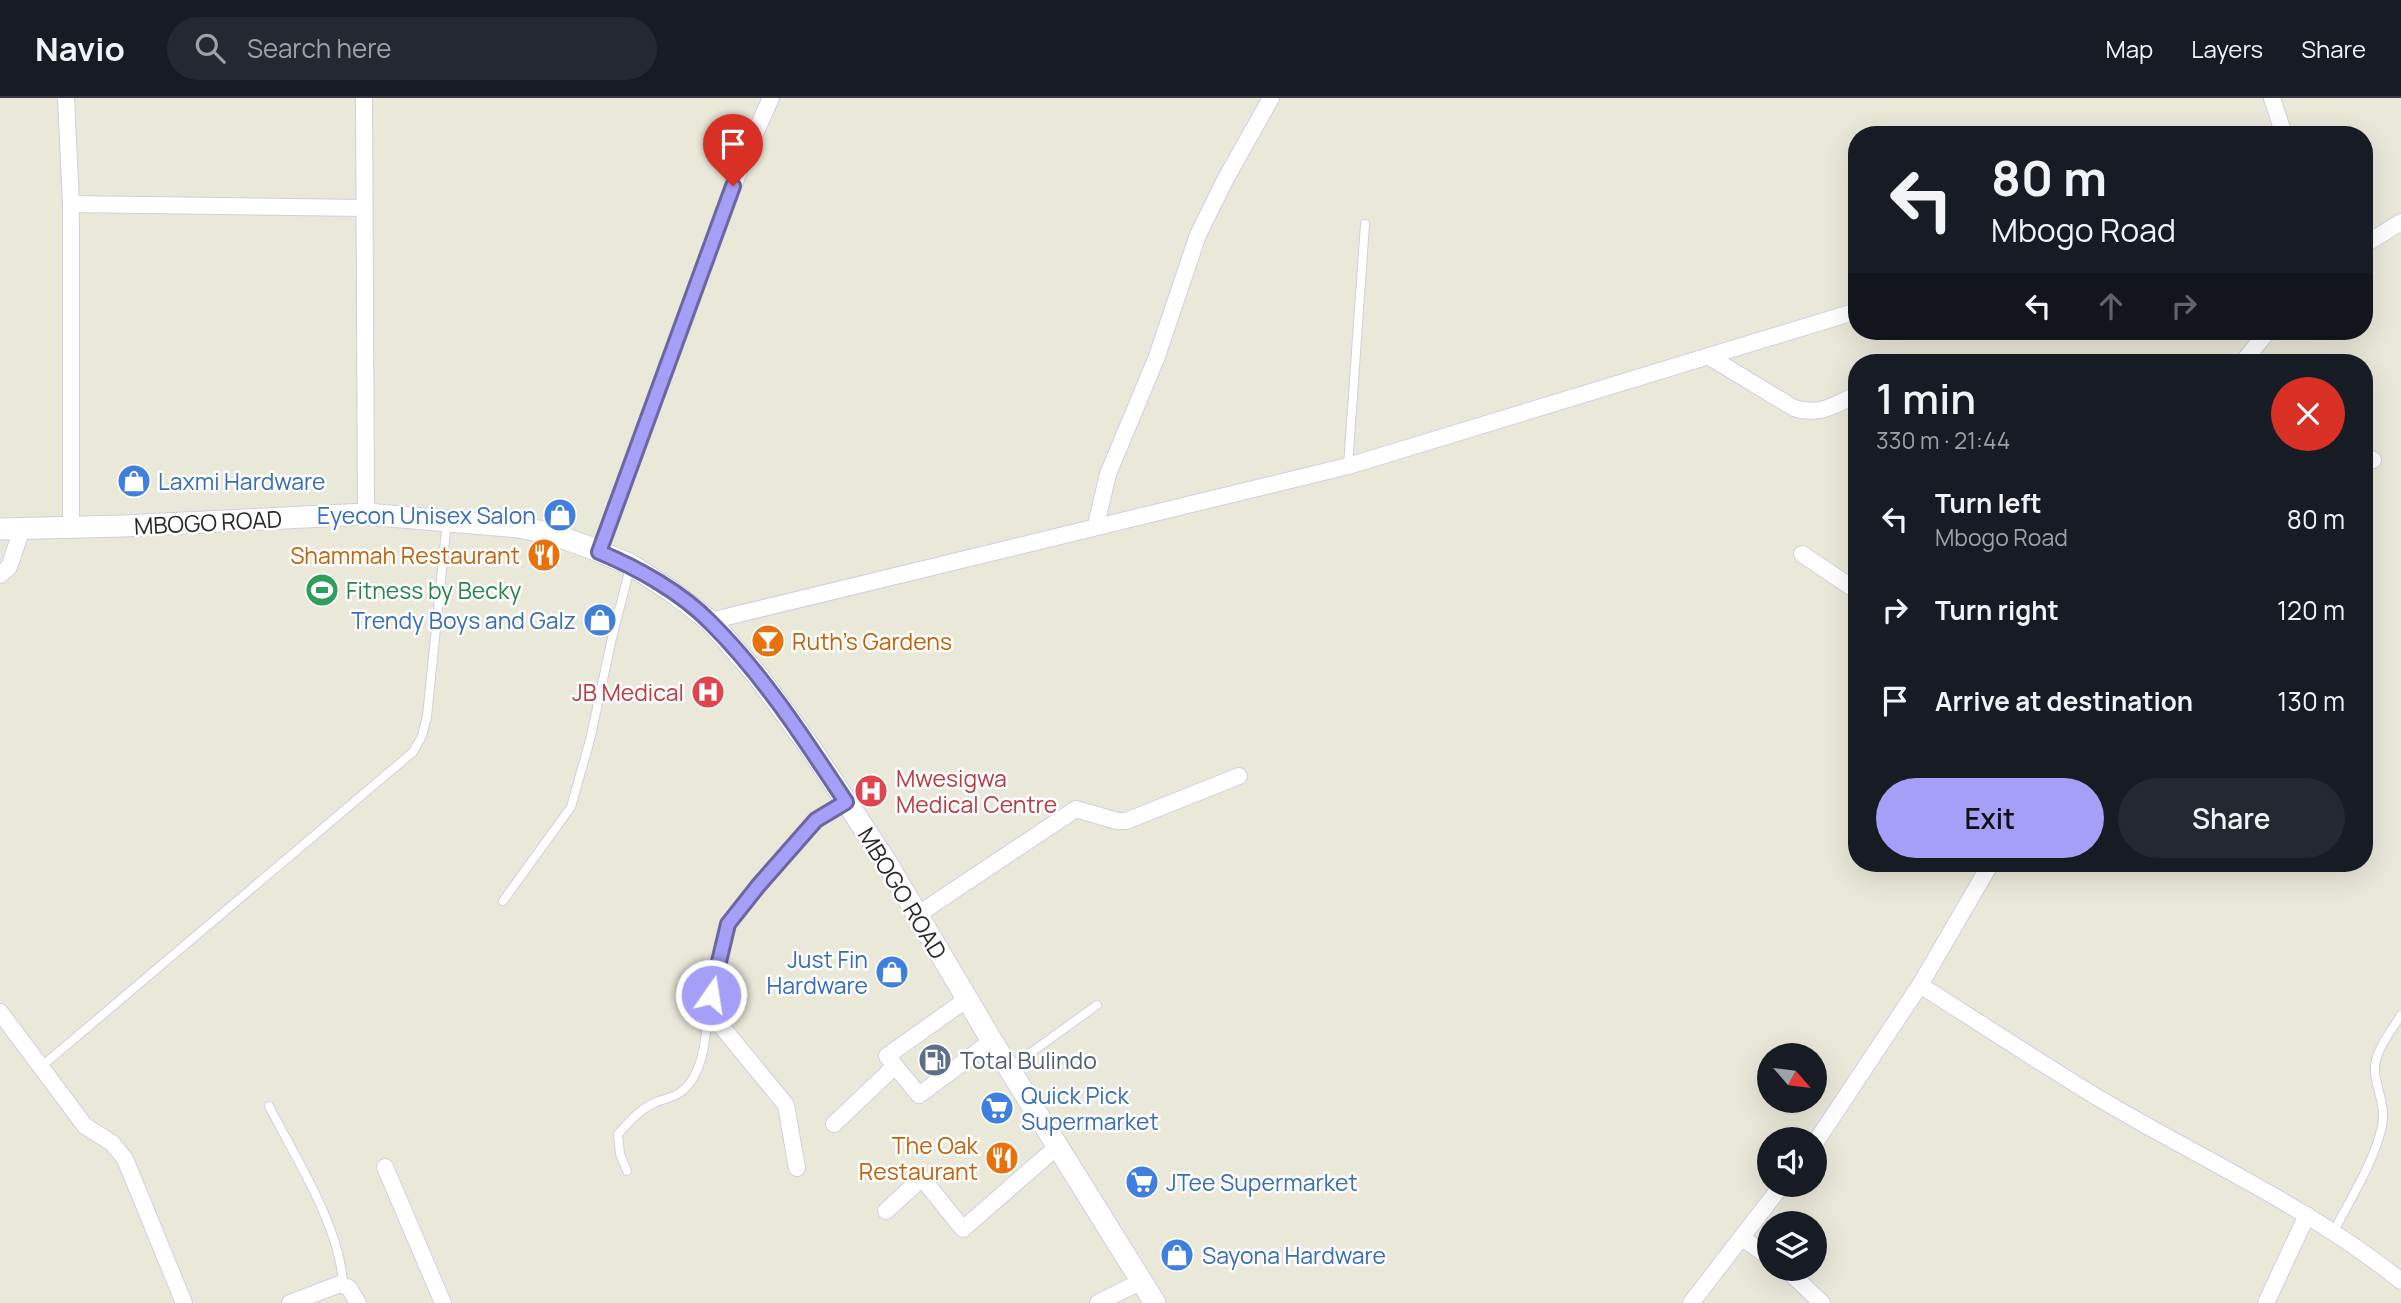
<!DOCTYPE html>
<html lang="en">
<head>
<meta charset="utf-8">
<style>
	:root { --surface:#171b24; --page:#242831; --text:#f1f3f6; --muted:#9ea1a6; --line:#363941; --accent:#a69ff7 }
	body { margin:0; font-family:Manrope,sans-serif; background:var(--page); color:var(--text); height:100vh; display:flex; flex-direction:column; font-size:26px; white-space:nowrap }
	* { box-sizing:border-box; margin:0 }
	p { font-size:23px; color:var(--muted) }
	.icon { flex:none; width:38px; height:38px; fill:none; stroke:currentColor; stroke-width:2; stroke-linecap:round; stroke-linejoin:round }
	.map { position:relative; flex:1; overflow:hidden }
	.panel { position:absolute; left:1848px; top:256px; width:525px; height:518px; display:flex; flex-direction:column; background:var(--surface); border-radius:28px; box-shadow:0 7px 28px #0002 }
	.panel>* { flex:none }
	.hud { position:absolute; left:1848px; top:28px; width:525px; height:214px; border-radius:28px; box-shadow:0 7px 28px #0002; background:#171b24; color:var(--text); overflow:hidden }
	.needle { width:46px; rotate:118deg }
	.buttons { position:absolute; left:1757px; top:945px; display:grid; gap:14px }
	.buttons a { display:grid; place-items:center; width:70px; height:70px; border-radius:50%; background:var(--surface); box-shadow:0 7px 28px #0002; font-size:35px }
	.pin { position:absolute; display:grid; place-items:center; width:60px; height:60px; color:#fff; margin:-72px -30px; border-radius:50% 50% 50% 0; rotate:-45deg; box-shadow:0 0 7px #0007 }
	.pin .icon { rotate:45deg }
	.me { position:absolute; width:77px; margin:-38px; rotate:13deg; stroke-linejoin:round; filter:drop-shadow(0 0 5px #0008) }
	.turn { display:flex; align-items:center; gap:24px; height:147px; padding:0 28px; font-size:32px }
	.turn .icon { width:91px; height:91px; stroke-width:2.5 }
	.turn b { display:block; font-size:49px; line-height:60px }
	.lanes { display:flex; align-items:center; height:66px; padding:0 28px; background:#0003; justify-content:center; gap:35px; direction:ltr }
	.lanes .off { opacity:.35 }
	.round { display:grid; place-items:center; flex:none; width:74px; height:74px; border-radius:37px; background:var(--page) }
	.overview { display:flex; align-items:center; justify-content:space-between; height:119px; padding:0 28px }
	h1 { font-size:42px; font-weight:600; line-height:52px }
	.cta { display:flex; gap:14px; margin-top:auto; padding:14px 28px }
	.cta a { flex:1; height:80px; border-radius:42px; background:var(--accent); color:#111; font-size:28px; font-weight:600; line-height:80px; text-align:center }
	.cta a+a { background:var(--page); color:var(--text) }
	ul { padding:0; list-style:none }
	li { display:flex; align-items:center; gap:21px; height:91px; padding:0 28px }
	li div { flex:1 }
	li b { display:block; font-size:26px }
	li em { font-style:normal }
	header { display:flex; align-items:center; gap:42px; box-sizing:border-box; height:98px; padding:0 35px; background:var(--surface); border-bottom:2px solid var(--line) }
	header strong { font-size:33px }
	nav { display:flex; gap:38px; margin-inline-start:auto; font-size:24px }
	.search { width:490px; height:63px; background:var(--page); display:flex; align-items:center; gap:18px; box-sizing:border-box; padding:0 24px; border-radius:38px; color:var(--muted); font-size:26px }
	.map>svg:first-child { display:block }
</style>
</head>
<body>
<header>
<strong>Navio</strong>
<div class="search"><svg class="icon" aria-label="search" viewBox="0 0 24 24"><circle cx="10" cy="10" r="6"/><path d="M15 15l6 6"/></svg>Search here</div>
<nav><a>Map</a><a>Layers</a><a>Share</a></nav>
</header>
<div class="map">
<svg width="2401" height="1205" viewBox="0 0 2401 1205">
	<rect width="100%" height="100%" fill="#eae8d9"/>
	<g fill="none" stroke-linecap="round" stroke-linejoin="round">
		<defs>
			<path id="lane" d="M1348,368L1365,126
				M503,803L571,709L590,642L612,540L630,470
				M42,968L413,654L422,638L427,618L447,423
				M1011,969L1097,907
				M269,1008C295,1059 341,1130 343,1187
				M627,1073L620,1056L618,1036C630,1023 640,1011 656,1004C664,1001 675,999 682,993C703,977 706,939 708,915
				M2333,1135C2350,1101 2374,1065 2382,1028C2386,1009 2377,992 2375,975C2373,954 2391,934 2401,917"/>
			<path id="street" d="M66,0L71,106V430
				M364,0L366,416
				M2272,0L2284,37
				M71,106L365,110
				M2364,147L2401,124
				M1708,258L1794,310C1821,318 1830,308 1855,298
				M2243,264L2268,233
				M2364,357L2373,362
				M1096,427L1108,376L1156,261L1198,137L1225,82L1271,0
				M599,454L743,62L771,0
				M1802,456L1857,493
				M0,477L9,469L22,431
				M710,523L1348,368L1857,213
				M917,817L1076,711L1117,723H1126L1239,678
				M1920,887C1978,924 2036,962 2095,998C2197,1059 2308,1108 2401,1183
				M967,901L887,958L919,997L992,943
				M0,914L85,1028L112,1045L125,1061L184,1205
				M834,1026L895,968
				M1815,1045L1920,887L1991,765
				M385,1069L443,1205
				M797,1070L786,1007L708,912L728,826L758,788L816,722L846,704
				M886,1113L922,1080L963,1131L1058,1048
				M1742,1140L1769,1159
				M1786,1171L1822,1205
				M290,1205L340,1186L349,1190L358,1205
				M1098,1205L1142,1183
				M1691,1205L1782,1087
				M2266,1205L2307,1117"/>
			<path id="secondary" d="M0,431L123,428L366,416L519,429L552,436L591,450L631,467L671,493L710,523L758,578L812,652L885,762L992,943L1155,1205"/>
		</defs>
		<use href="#lane" stroke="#d0cfe1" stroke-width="10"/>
		<use href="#street" stroke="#d0cfe1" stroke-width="18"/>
		<use href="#secondary" stroke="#d0cfe1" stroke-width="23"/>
		<use href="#lane" stroke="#fff" stroke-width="8"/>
		<use href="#street" stroke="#fff" stroke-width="16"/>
		<use href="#secondary" stroke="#fff" stroke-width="21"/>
	</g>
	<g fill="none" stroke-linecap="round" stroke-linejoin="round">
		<defs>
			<path id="route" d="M711,897L728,826L758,788L816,722L846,704C805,642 764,578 711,525C682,495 638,470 599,454L733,88"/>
		</defs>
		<use href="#route" stroke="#6c67a1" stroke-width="18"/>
		<use href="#route" stroke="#a69ff7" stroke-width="12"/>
	</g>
	<defs>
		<symbol id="shop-disc" viewBox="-11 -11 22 22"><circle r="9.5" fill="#3f7fe0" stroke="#fff"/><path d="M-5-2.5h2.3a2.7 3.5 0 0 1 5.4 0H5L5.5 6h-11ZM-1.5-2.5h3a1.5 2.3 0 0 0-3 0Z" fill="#fff"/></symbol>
		<symbol id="restaurant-disc" viewBox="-11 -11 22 22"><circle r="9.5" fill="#e8710a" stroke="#fff"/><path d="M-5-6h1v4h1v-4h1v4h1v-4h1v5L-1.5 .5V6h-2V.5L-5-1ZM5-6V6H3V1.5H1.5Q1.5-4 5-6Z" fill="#fff"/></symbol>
		<symbol id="stadium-disc" viewBox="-11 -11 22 22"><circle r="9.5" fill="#2e9e5b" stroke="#fff"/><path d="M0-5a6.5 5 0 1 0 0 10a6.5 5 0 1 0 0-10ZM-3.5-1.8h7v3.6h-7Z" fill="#fff"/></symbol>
		<symbol id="bar-disc" viewBox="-11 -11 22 22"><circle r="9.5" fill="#e8710a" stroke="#fff"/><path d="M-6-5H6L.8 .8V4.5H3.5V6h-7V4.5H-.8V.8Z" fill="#fff"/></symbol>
		<symbol id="hospital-disc" viewBox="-11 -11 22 22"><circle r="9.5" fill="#e0444e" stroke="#fff"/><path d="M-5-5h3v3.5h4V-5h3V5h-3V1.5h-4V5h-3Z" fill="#fff"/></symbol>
		<symbol id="fuel-disc" viewBox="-11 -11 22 22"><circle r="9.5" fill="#5c6f8a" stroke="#fff"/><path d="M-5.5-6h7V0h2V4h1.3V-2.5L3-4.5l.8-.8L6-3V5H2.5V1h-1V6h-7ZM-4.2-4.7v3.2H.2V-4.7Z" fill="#fff"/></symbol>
		<symbol id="supermarket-disc" viewBox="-11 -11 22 22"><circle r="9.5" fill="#3f7fe0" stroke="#fff"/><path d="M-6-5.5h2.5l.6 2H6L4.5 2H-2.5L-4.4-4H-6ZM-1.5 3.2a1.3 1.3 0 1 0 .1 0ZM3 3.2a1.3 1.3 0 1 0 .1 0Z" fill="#fff"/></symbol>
	</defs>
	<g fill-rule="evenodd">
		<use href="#shop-disc" x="115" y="364" width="38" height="38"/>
		<use href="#shop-disc" x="541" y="398" width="38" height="38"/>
		<use href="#restaurant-disc" x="525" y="438" width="38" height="38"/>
		<use href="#stadium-disc" x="303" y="473" width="38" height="38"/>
		<use href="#shop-disc" x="581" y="503" width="38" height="38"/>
		<use href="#bar-disc" x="749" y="524" width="38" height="38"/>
		<use href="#hospital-disc" x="689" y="575" width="38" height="38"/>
		<use href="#hospital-disc" x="852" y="674" width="38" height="38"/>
		<use href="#shop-disc" x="873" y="855" width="38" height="38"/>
		<use href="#fuel-disc" x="916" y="943" width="38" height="38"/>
		<use href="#supermarket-disc" x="978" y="991" width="38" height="38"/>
		<use href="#restaurant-disc" x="983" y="1041" width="38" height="38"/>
		<use href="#supermarket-disc" x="1123" y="1065" width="38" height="38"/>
		<use href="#shop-disc" x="1158" y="1138" width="38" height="38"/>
	</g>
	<g text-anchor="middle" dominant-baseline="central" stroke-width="5" stroke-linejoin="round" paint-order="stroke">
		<g font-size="23" fill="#366cbe" stroke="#fff" text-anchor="start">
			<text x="158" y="383">Laxmi Hardware</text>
			<text x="536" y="417" text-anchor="end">Eyecon Unisex Salon</text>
			<text x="576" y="522" text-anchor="end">Trendy Boys and Galz</text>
			<text x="868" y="861" text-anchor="end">Just Fin<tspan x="868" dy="26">Hardware</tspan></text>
			<text x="1021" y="997">Quick Pick<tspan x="1021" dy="26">Supermarket</tspan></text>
			<text x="1166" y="1084">JTee Supermarket</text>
			<text x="1202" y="1157">Sayona Hardware</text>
		</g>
		<g font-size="23" fill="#282828" stroke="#fff">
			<text transform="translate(208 424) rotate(-3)">MBOGO ROAD</text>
			<text transform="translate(903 795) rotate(59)">MBOGO ROAD</text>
		</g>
		<g font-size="23" fill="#c56008" stroke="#fff" text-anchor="end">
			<text x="520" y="457">Shammah Restaurant</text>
			<text x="792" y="543" text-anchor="start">Ruth's Gardens</text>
			<text x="978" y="1047">The Oak<tspan x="978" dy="26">Restaurant</tspan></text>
		</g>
		<g font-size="23" fill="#27864d" stroke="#fff" text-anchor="start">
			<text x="346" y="492">Fitness by Becky</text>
		</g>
		<g font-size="23" fill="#be3a42" stroke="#fff" text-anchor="end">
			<text x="684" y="594">JB Medical</text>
			<text x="896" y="680" text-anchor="start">Mwesigwa<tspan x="896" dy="26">Medical Centre</tspan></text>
		</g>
		<g font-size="23" fill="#4e5e75" stroke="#fff" text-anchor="start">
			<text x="960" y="962">Total Bulindo</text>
		</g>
	</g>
</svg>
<div class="buttons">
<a><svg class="needle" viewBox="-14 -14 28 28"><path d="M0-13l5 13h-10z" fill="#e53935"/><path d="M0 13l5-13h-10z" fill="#9ea1a6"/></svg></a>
<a><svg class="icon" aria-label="sound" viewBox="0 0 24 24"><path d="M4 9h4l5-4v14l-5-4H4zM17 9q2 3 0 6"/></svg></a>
<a><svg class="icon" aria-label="layers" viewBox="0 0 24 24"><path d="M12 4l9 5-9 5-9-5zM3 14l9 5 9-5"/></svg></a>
</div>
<div class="pin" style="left:733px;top:88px;background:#d93025"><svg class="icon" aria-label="arrive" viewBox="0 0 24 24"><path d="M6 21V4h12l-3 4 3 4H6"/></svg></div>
<svg class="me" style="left:711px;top:897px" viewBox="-20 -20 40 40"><circle r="17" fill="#a69ff7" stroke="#fff" stroke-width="3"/><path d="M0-11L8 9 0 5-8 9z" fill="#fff"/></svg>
<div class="hud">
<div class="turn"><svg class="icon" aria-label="left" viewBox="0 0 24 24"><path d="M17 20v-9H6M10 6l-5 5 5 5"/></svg><div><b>80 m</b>Mbogo Road</div></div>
<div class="lanes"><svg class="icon" aria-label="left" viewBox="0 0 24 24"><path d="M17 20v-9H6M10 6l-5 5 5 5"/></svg><svg class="icon off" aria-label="ahead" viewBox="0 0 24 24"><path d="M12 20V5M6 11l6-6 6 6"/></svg><svg class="icon off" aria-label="right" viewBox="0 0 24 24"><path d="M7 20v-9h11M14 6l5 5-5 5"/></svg></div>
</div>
<section class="panel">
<div class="overview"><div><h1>1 min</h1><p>330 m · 21:44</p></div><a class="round" style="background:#d93025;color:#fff"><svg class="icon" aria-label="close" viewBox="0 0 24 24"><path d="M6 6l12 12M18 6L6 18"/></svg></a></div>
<ul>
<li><svg class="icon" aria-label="left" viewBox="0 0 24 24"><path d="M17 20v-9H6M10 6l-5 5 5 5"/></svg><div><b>Turn left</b><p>Mbogo Road</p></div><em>80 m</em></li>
<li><svg class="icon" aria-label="right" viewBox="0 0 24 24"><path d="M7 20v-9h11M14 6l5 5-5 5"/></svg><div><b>Turn right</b></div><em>120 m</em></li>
<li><svg class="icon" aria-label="arrive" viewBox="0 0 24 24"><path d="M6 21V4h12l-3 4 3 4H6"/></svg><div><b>Arrive at destination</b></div><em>130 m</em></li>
</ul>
<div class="cta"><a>Exit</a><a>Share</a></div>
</section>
</div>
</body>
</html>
